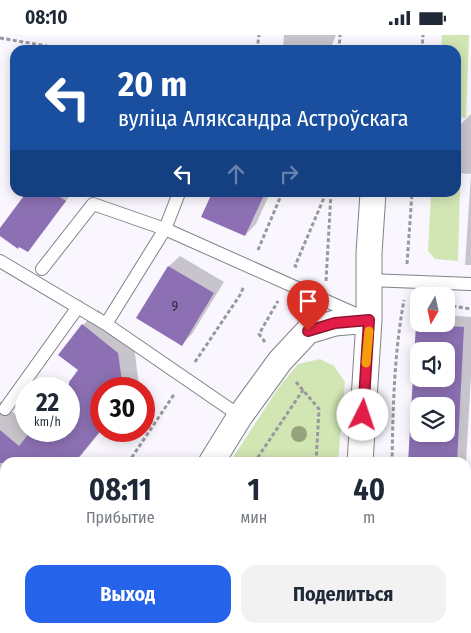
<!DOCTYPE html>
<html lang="ru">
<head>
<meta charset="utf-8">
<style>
	:root { --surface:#fff; --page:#f2f2f3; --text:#1f2937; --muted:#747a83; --accent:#2563eb }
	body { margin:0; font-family:"Fira Sans Condensed",sans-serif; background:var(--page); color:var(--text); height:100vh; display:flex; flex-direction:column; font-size:19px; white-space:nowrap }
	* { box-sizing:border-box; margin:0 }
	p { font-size:16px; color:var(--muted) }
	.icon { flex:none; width:28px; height:28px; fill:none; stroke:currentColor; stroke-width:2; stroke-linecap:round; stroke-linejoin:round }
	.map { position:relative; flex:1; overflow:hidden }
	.side { position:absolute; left:0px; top:422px; width:471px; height:176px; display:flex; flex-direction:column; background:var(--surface); border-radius:15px 15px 0 0; box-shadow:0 2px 12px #0003 }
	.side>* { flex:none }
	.top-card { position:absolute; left:10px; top:10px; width:451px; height:152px; border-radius:15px; box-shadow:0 2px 12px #0003; background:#1a4fa0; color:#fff; overflow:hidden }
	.needle { width:32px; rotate:189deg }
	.fabs { position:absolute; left:410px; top:252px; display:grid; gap:10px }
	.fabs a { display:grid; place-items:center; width:45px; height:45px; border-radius:10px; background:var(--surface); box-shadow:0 2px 12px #0003; font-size:25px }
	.speed { position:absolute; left:15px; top:342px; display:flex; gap:10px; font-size:25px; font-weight:700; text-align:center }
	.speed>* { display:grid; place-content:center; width:65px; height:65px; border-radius:50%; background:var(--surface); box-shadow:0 2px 12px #0003; line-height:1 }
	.speed small { font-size:12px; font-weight:400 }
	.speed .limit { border:8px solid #d22; background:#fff; color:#111 }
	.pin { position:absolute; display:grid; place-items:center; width:42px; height:42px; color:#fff; margin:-51px -21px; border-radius:50% 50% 50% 0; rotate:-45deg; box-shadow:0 0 5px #0007 }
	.pin .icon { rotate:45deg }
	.me { position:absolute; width:55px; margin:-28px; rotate:4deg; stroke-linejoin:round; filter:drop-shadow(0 0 4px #0008) }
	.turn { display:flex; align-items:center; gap:18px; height:105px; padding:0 25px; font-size:22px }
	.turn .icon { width:65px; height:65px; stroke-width:2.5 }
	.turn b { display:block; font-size:35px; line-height:42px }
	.lanes { display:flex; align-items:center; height:48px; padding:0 25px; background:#0003; justify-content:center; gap:25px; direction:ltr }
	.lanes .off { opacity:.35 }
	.eta { display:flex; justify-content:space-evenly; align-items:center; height:85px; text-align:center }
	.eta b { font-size:30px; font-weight:700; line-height:35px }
	.button { display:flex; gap:10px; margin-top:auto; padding:10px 25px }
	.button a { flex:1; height:58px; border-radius:15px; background:var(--accent); color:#fff; font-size:20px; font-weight:700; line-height:58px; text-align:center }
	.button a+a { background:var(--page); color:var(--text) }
	.status { display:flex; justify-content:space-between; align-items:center; height:35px; padding:0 25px; background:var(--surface); direction:ltr }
	.status svg { height:14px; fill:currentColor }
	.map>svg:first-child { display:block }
</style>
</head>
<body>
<div class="status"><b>08:10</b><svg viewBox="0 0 49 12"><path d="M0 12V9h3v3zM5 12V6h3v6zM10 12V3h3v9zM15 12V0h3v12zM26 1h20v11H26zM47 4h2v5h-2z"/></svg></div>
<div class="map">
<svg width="471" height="598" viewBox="0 0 471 598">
	<rect width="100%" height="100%" fill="#f9f6fe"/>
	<path fill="#d2e6b4" d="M442,0H469L466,83L456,82V15H441Z
		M456,154H460L458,226L435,224L428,216L431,158H456Z
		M320,324L334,331L345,347L338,427H230L279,352L298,329Z
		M133,594H323V598H136Z"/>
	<path fill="#0003" fill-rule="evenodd" d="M284,0H336L330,15H283Z
		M471,79V230H465L471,139L456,138L458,92Z
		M28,158H62L69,162L31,212L0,200V195Z
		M214,158H270L256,189L245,200L203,181Z
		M180,221L224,247L192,299L182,309L138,283L169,231Z
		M98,275L133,303L139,351L137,354H101V396L75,428H5V463L0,464V366L26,389V396H69V354H65L80,335L60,319L83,290Z
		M446,280L471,282V341L466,428H410L418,290L446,289ZM419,316H446V344H419ZM419,371H446V399H419Z
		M466,585L471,586V598H405L406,594H466Z"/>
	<path fill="#8c70b3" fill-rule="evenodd" d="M26,158H54L66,166L28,217L19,212L18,214L0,201V193Z
		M212,158H265L245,201L201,182Z
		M168,231L214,258L182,311L136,283Z
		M82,289L118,318L123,354H101V395L74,428H0V395L19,411L31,396H69V347L78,335L58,320Z
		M416,289L464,292L457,428H408ZM419,316H446V344H419ZM419,371H446V399H419Z"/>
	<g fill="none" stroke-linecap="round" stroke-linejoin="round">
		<defs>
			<path id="lane" d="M0,226L106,289L240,381
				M42,234L93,169L165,194L360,281
				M369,245L471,249
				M106,289L165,194L179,158
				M5,374L78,272"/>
			<path id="street" d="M369,285V218L373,158
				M211,428L240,381L280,326L308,296L335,288L369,285L360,428
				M94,598L97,594
				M348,598V594"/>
			<path id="primary" d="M0,591L7,598"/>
		</defs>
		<use href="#lane" stroke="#838087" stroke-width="14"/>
		<use href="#street" stroke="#838087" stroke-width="27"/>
		<use href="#primary" stroke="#d5d5d5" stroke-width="29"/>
		<path stroke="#9a989e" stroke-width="3" stroke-dasharray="4 2.5" stroke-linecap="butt" d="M0,3L70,15
			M257,15L259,0
			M339,15L340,0
			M422,15L423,0
			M258,215L282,158
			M407,229L412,158
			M297,232L295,231L326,158
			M326,246L331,158
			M446,270L471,274
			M265,307L259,299L278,266
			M195,327L240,260L244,251
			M296,347L319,374L316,428
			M128,428L175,358
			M254,428L303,355
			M392,428C393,373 394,319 404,265
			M0,515L5,520
			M466,536L471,525
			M466,579L471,580
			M179,594L200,598
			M140,598L143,594
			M253,598L254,594
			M306,598V594
			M387,598V594"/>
		<use href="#lane" stroke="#fff" stroke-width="12"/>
		<use href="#street" stroke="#fff" stroke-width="25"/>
		<use href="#primary" stroke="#f7cbb0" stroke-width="28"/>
	</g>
	<circle fill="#97a47b" cx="299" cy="399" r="8"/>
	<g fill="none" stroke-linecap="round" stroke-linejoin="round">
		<defs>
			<path id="route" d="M308,296L335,288L369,285L363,380"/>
		</defs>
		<use href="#route" stroke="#92132f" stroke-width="12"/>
		<use href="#route" stroke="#e11d48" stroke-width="9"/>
		<path stroke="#f59e0b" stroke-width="9" d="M366,328L369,296"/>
	</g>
	<g text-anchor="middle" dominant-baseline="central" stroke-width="4.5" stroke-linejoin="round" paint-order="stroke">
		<g font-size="14" fill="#342c3f">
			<text x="175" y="271">9</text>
		</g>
	</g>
</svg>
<div class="fabs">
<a><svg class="needle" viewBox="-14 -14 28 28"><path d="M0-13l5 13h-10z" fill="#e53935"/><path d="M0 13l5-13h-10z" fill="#747a83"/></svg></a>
<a><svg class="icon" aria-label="sound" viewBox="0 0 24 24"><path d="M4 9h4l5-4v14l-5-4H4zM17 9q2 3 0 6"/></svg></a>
<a><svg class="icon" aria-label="layers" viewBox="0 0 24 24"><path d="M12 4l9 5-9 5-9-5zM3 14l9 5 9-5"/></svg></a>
</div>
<div class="speed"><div>22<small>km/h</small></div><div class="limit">30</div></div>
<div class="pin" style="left:308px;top:296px;background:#d93025"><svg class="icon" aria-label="arrive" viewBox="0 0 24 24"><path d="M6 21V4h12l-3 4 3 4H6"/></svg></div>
<svg class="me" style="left:363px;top:380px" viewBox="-20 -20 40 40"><circle r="19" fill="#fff"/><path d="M0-13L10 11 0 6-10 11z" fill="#e11d48"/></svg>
<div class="top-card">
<div class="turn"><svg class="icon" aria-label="left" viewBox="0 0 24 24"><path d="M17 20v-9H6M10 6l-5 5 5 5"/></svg><div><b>20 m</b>вуліца Аляксандра Астроўскага</div></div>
<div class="lanes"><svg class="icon" aria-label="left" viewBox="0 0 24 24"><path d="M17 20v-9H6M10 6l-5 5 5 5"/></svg><svg class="icon off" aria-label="ahead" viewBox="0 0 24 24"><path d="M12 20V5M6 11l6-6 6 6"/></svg><svg class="icon off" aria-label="right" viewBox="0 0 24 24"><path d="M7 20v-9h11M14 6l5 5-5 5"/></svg></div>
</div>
<section class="side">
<div class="eta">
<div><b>08:11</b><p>Прибытие</p></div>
<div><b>1</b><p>мин</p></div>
<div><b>40</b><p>m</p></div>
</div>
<div class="button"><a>Выход</a><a>Поделиться</a></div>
</section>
</div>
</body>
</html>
